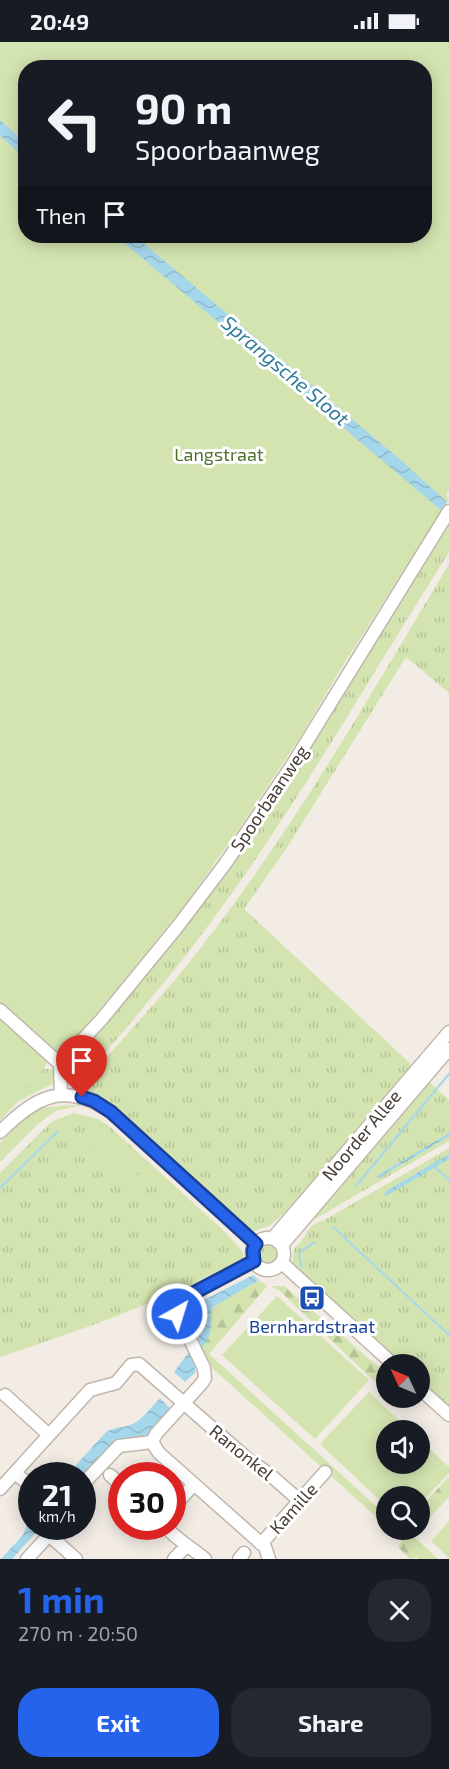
<!DOCTYPE html>
<html lang="en">
<head>
<meta charset="utf-8">
<style>
	:root { --surface:#171b24; --page:#242831; --text:#f1f3f6; --muted:#9ea1a6; --accent:#2563eb }
	body { margin:0; font-family:"Exo 2",sans-serif; background:var(--page); color:var(--text); height:100vh; display:flex; flex-direction:column; font-size:22px; white-space:nowrap }
	* { box-sizing:border-box; margin:0 }
	p { font-size:20px; color:var(--muted) }
	.icon { flex:none; width:33px; height:33px; fill:none; stroke:currentColor; stroke-width:2; stroke-linecap:round; stroke-linejoin:round }
	.map { position:relative; height:1517px; overflow:hidden }
	.sheet { display:flex; flex-direction:column; background:var(--surface); flex:1 }
	.sheet>* { flex:none }
	.guide { position:absolute; left:18px; top:18px; width:414px; height:183px; border-radius:24px; box-shadow:0 3px 15px #0003; background:#171b24; color:var(--text); overflow:hidden }
	.needle { width:39px; rotate:314deg }
	.tools { position:absolute; left:376px; top:1312px; display:grid; gap:12px }
	.tools a { display:grid; place-items:center; width:54px; height:54px; border-radius:50%; background:var(--surface); box-shadow:0 3px 15px #0003; font-size:30px }
	.speed { position:absolute; left:18px; top:1420px; display:flex; gap:12px; font-size:30px; font-weight:700; text-align:center }
	.speed>* { display:grid; place-content:center; width:78px; height:78px; border-radius:50%; background:var(--surface); box-shadow:0 3px 15px #0003; line-height:1 }
	.speed small { font-size:15px; font-weight:400 }
	.speed .limit { border:9px solid #d22; background:#fff; color:#111 }
	.pin { position:absolute; display:grid; place-items:center; width:51px; height:51px; color:#fff; margin:-62px -26px; border-radius:50% 50% 50% 0; rotate:-45deg; box-shadow:0 0 6px #0007 }
	.pin .icon { rotate:45deg }
	.me { position:absolute; width:66px; margin:-33px; rotate:39deg; stroke-linejoin:round; filter:drop-shadow(0 0 4px #0008) }
	.turn { display:flex; align-items:center; gap:21px; height:126px; padding:0 18px; font-size:27px }
	.turn .icon { width:78px; height:78px; stroke-width:2.5 }
	.turn b { display:block; font-size:42px; line-height:51px }
	.then { display:flex; align-items:center; height:57px; padding:0 18px; background:#0003; gap:12px; font-size:22px }
	.round { display:grid; place-items:center; flex:none; width:63px; height:63px; border-radius:24px; background:var(--page) }
	.overview { display:flex; align-items:center; justify-content:space-between; height:102px; padding:0 18px }
	h1 { font-size:36px; font-weight:700; line-height:45px; color:var(--accent) }
	.primary-button { display:flex; gap:12px; margin-top:auto; padding:12px 18px }
	.primary-button a { flex:1; height:69px; border-radius:24px; background:var(--accent); color:#fff; font-size:24px; font-weight:700; line-height:69px; text-align:center }
	.primary-button a+a { background:var(--page); color:var(--text) }
	.status { display:flex; justify-content:space-between; align-items:center; height:42px; padding:0 30px; background:var(--surface); direction:ltr }
	.status svg { height:16px; fill:currentColor }
	.map>svg:first-child { display:block }
</style>
</head>
<body>
<div class="status"><b>20:49</b><svg viewBox="0 0 49 12"><path d="M0 12V9h3v3zM5 12V6h3v6zM10 12V3h3v9zM15 12V0h3v12zM26 1h20v11H26zM47 4h2v5h-2z"/></svg></div>
<div class="map">
<svg width="449" height="1517" viewBox="0 0 449 1517">
	<defs>
		<pattern id="grass-tufts" width="24" height="20" patternUnits="userSpaceOnUse" patternTransform="scale(1.5)"><rect width="24" height="20" fill="#d3e4b0"/><path d="M3 7l-1-3M5 7V3M7 7l1-3M15 17l-1-3M17 17v-4M19 17l1-3" fill="none" stroke="#b6c498"/></pattern>
		<pattern id="forest-firs" width="22" height="20" patternUnits="userSpaceOnUse" patternTransform="scale(1.5)"><rect width="22" height="20" fill="#d3e4b0"/><path d="M5 1l3.5 6h-7zM16 11l3.5 6h-7z" fill="#b6c498"/></pattern>
		<pattern id="water-waves" width="16" height="10" patternUnits="userSpaceOnUse" patternTransform="scale(1.5)"><rect width="16" height="10" fill="#a5d7eb"/><path d="M0 5q4-4 8 0t8 0" fill="none" stroke="#8fb9ca"/></pattern>
	</defs>
	<rect width="100%" height="100%" fill="#f2ece5"/>
	<path fill="url(#grass-tufts)" d="M449,480V510C354,660 267,818 152,955C134,977 116,999 96,1020L87,1033L83,1045L71,1040L68,1016L127,955L368,607Z
		M449,522V651L406,615L288,804L244,867L412,1023L288,1168L269,1184L254,1189L241,1181L107,1062L86,1049C91,1029 109,1013 122,998C141,976 161,955 179,933C283,806 365,662 449,522Z
		M0,984L44,1027H57L56,1040L17,1060L0,1078Z
		M426,1037L449,1058V1099L310,1180L304,1181Z
		M70,1063H83L56,1069L38,1082L0,1120V1101L27,1074L38,1066Z
		M74,1071L98,1077L110,1085L223,1188L243,1210V1216C166,1259 84,1287 0,1315V1131L51,1080Z
		M449,1106V1365L420,1339V1323H403L292,1221L294,1207L301,1200L308,1188L313,1183L328,1176Z
		M259 1211a10 10 0 1 1 20 0a10 10 0 1 1-20 0Z"/>
	<path fill="url(#forest-firs)" d="M259,1238L267,1244L209,1312L387,1474V1485L207,1321L201,1308C210,1294 207,1279 213,1264Z
		M271,1244H284L387,1332V1340L381,1346L280,1249Z
		M449,1435V1455L420,1486V1465Z
		M390,1488H418L413,1494L438,1517H419L417,1515L410,1517L398,1505L402,1499Z"/>
	<path fill="#d3e4b0" fill-rule="evenodd" d="M0,0H449V447L446,453L449,457L340,628L299,697L243,781L185,863L83,988L55,1011L13,1065L0,1078ZM26,26H424V194H26Z
		M95,1090L131,1124V1126L140,1135L133,1144L122,1134L123,1133L87,1099Z
		M277,1254L369,1338L315,1397L222,1313Z
		M369,1350L410,1389H387V1422H420V1398L449,1425V1431L420,1462V1455H387V1465L320,1402Z
		M449,1479V1516L431,1499Z"/>
	<path fill="url(#water-waves)" d="M0,78L25,100V116L0,94Z
		M116,194H135L403,420L447,460L442,469Z
		M449,1091V1094L378,1136V1133Z
		M449,1112V1117L386,1154L384,1153L385,1150Z
		M253,1233L259,1238L213,1265C209,1273 212,1281 210,1290C207,1301 200,1309 193,1317L196,1330L185,1340L174,1330L199,1296C195,1280 183,1276 198,1261Z
		M160,1356L172,1368L146,1395L137,1398L82,1434H66L106,1390C114,1385 120,1386 130,1383C141,1380 151,1365 160,1356Z
		M31,1473L32,1485H41L12,1517H1L23,1493Z"/>
	<g fill="none" stroke-linecap="round" stroke-linejoin="round">
		<path stroke="#a5d7eb" stroke-width="2" d="M434,1124L449,1138
			M356,1144L449,1032
			M0,1146L58,1089
			M333,1185L449,1293
			M302,1225L299,1213L301,1209L315,1200"/>
		<defs>
			<path id="minor" d="M0,968L60,1022L61,1053
				M60,1022L101,978L178,884L225,822L291,725L449,469
				M0,1090C36,1054 64,1039 111,1070L256,1202
				M273,1196L449,990
				M252 1212a16 16 0 1 1 32 0a16 16 0 1 1-32 0Z
				M282,1203L449,1007
				M254,1219L184,1256L176,1266L177,1271L204,1326L205,1336L202,1341L156,1392L152,1400L159,1411L265,1505L269,1517
				M282,1221L394,1323
				M420,1347L449,1373
				M5,1353L49,1393
				M15,1431L32,1445
				M110,1433L122,1444
				M82,1443L119,1404L152,1400
				M0,1447L90,1348L116,1341L131,1323L139,1322L250,1419L268,1431L300,1459
				M172,1467L194,1442
				M166,1485C177,1498 192,1506 205,1517
				M49,1493L76,1517
				M261,1502L325,1430
				M27,1517L49,1493L53,1485
				M174,1517L186,1504
				M239,1517L244,1511"/>
		</defs>
		<use href="#minor" stroke="#bfb6ac" stroke-width="15"/>
		<use href="#minor" stroke="#fff" stroke-width="12"/>
	</g>
	<g fill="none" stroke-linecap="round" stroke-linejoin="round">
		<defs>
			<path id="route" d="M82,1055L94,1059L111,1070L256,1202L253,1208L254,1219L184,1256L176,1266L177,1272"/>
		</defs>
		<use href="#route" stroke="#184099" stroke-width="15"/>
		<use href="#route" stroke="#2563eb" stroke-width="10"/>
	</g>
	<defs>
		<symbol id="bus-square" viewBox="-11 -11 22 22"><rect x="-9" y="-9" width="18" height="18" rx="4" fill="#1a4fb4" stroke="#fff"/><path d="M-5-6H5V4H4V6H2V4H-2V6H-4V4H-5ZM-3.5-4V0h7V-4ZM-3.5 1.2v1.5H-2V1.2ZM2 1.2v1.5H3.5V1.2Z" fill="#fff"/></symbol>
	</defs>
	<g fill-rule="evenodd">
		<use href="#bus-square" x="297" y="1241" width="30" height="30"/>
	</g>
	<g text-anchor="middle" dominant-baseline="central" stroke-width="6" stroke-linejoin="round" paint-order="stroke">
		<g font-size="18" fill="#4f722c" stroke="#fff">
			<text x="219" y="412">Langstraat</text>
		</g>
		<g font-size="18" fill="#443c35" stroke="#fff">
			<text transform="translate(269 756) rotate(-56)">Spoorbaanweg</text>
			<text transform="translate(361 1093) rotate(-50)">Noorder Allee</text>
			<text transform="translate(242 1410) rotate(39)">Ranonkel</text>
			<text transform="translate(293 1466) rotate(-48)">Kamille</text>
		</g>
		<g font-size="18" fill="#164399" stroke="#fff">
			<text x="312" y="1284">Bernhardstraat</text>
		</g>
		<g font-size="20" font-style="italic" fill="#317a9a" stroke="#fff">
			<text transform="translate(286 328) rotate(40)">Sprangsche Sloot</text>
		</g>
	</g>
</svg>
<div class="tools">
<a><svg class="needle" viewBox="-14 -14 28 28"><path d="M0-13l5 13h-10z" fill="#e53935"/><path d="M0 13l5-13h-10z" fill="#9ea1a6"/></svg></a>
<a><svg class="icon" aria-label="sound" viewBox="0 0 24 24"><path d="M4 9h4l5-4v14l-5-4H4zM17 9q2 3 0 6"/></svg></a>
<a><svg class="icon" aria-label="search" viewBox="0 0 24 24"><circle cx="10" cy="10" r="6"/><path d="M15 15l6 6"/></svg></a>
</div>
<div class="speed"><div>21<small>km/h</small></div><div class="limit">30</div></div>
<div class="pin" style="left:82px;top:1055px;background:#d93025"><svg class="icon" aria-label="arrive" viewBox="0 0 24 24"><path d="M6 21V4h12l-3 4 3 4H6"/></svg></div>
<svg class="me" style="left:177px;top:1272px" viewBox="-20 -20 40 40"><circle r="17" fill="#2563eb" stroke="#fff" stroke-width="3"/><path d="M0-11L8 9 0 5-8 9z" fill="#fff"/></svg>
<div class="guide">
<div class="turn"><svg class="icon" aria-label="left" viewBox="0 0 24 24"><path d="M17 20v-9H6M10 6l-5 5 5 5"/></svg><div><b>90 m</b>Spoorbaanweg</div></div>
<div class="then">Then<svg class="icon" aria-label="arrive" viewBox="0 0 24 24"><path d="M6 21V4h12l-3 4 3 4H6"/></svg></div>
</div>
</div>
<section class="sheet">
<div class="overview"><div><h1>1 min</h1><p>270 m · 20:50</p></div><a class="round"><svg class="icon" aria-label="close" viewBox="0 0 24 24"><path d="M6 6l12 12M18 6L6 18"/></svg></a></div>
<div class="primary-button"><a>Exit</a><a>Share</a></div>
</section>
</body>
</html>
